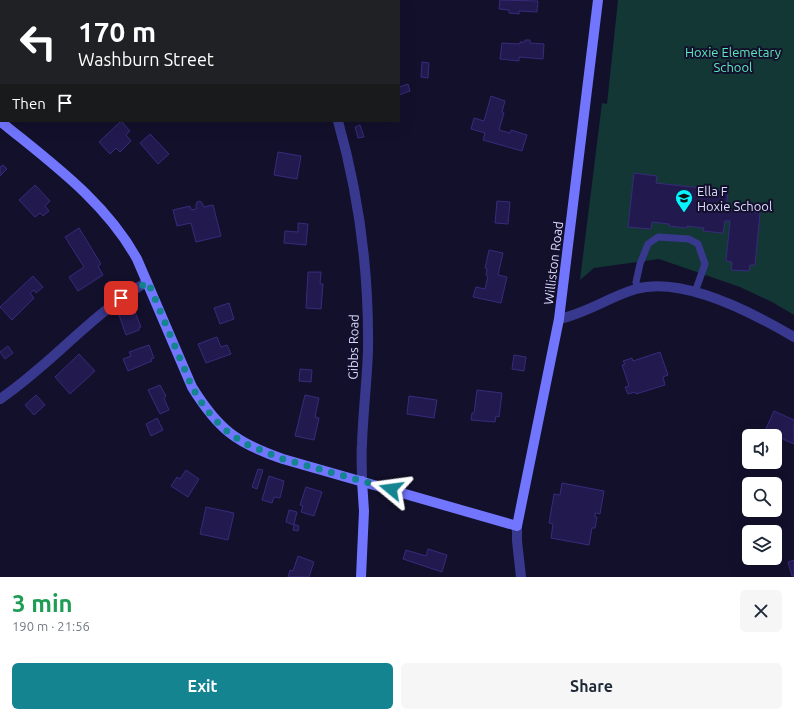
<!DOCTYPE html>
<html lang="en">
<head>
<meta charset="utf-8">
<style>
	:root { --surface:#fff; --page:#f6f6f7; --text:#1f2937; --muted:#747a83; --accent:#148491 }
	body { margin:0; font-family:Ubuntu,sans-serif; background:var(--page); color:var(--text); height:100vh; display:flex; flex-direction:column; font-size:15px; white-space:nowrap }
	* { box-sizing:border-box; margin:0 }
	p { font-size:13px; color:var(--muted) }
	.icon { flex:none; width:22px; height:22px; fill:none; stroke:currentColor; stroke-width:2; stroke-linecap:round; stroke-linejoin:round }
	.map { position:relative; height:577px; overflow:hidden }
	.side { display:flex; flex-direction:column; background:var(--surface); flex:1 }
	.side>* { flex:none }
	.top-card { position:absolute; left:0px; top:0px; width:400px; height:122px; box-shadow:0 4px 16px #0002; background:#202124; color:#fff; overflow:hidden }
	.controls { position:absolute; left:742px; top:429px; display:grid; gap:8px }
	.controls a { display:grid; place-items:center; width:40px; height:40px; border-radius:6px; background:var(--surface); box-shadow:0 4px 16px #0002; font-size:20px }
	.pin { position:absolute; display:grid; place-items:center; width:34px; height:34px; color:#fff; margin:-17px; border-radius:8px; box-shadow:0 2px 6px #0006 }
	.me { position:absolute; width:44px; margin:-22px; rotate:286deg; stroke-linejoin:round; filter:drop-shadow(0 0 3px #0008) }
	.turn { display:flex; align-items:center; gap:14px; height:84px; padding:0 12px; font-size:18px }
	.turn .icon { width:52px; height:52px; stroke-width:2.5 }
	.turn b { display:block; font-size:28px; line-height:34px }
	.then { display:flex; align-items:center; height:38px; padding:0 12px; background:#0003; gap:8px; font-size:15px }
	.round { display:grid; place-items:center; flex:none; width:42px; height:42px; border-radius:6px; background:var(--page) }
	.headline { display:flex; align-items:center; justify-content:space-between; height:68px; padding:0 12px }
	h1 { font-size:24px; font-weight:600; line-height:30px; color:#1e9e55 }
	.cta { display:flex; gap:8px; margin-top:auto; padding:8px 12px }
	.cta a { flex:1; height:46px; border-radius:6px; background:var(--accent); color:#fff; font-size:16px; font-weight:600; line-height:46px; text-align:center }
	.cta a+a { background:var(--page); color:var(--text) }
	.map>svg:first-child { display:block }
</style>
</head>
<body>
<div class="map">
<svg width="794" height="577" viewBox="0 0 794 577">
	<rect width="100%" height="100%" fill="#13102c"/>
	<path fill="#123734" d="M618,0H794V315L772,302L740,287L659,259L594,268L580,280L602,103L607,104Z"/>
	<path fill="#221a4f" stroke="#372b7c" d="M35,0H83L79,1Z
		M500,0L538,1L537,12L519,11V14L509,13V10L499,9Z
		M525,40H530V43L544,44L543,59L519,57V61L500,59L502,43L520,44V42H525Z
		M0,49L1,50L0,66Z
		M422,62L429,63L428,78L421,77Z
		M408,84L410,91L399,95V87Z
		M491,96L505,101L502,112L504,113L499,130L510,133L511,130L527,135L522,151L483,140L485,133L471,129L474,118L484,121Z
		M121,121L130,131L126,135L131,141L120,152L116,148L110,154L99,142Z
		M360,125L364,137L358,138L355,127Z
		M150,134L169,154L158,164L140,143Z
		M278,152L301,156L297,179L274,175Z
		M3,165L7,169L0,176V167Z
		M634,173L657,176L656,183L728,191L726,210L760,213L755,265H750L749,271L731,270L732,262L726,261L730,221H725L723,233L703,231L704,228L687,226V228L669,226V224L652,222L651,229L628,227Z
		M35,185L50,201L45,206L49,211L43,216L40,213L35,217L19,200Z
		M200,201L202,203L204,207L213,205L221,236L196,242L191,223L177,226L173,210L190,206L191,210L196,209V205L197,202Z
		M497,201L510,202L508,224L495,223Z
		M298,223L308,224L306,245L284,243L285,231L298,232Z
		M79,228L101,264L98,266L103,275L78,291L69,277L84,267L65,237Z
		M489,250L503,253L498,275L507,277L501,303L473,297L476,287L485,289L488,276L486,275L487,269L485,268Z
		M308,272H321L320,284H323L321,309L306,308Z
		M33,276L43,287L36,293L34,290L30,293L34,298L12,320L0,307Z
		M229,303L234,319L220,324L214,308Z
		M131,310L132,313L135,312L141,327L139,328V330L126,335L119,315Z
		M217,337L221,347L227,345L231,354L206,363L198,344Z
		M149,345L154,358L151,359L152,361L128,371L123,359L131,356L129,352Z
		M8,346L13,353L5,359L0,352Z
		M660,352L668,375L663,377L665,385L636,394L635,392L628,394L625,387L629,386L622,365L625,364L623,361L632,358L633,361Z
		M79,354L95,371L70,394L55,377Z
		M514,355L526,357L524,371L512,369Z
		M300,369L312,370L311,382L299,381Z
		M160,385L166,396L164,398L169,410L160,414L148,390Z
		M477,390L502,393L499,417L496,416L495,422L471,420L472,413H474Z
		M36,395L45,405L34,415L25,405Z
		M305,395L319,398L315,417L319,418L314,440L295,436Z
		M409,396L437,400L434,418L407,414Z
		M774,411L794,420V444L765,431Z
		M157,418L163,430L151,436L146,424Z
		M258,469L263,470L257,489L252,487Z
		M186,470L199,479L188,497L171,486L177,477L180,479Z
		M269,476L284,481L280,498L274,497L272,503L262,500Z
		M562,483L604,491L600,514L595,513V517H597L595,528H592L589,545L551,538L553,524L549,523L554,494L560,495Z
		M306,487L322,492L314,516L301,512L303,506L300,505Z
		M206,507L234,513L228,540L200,534Z
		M289,510L297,512L294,524L299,526L298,531L293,530L294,525L286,522Z
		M428,549L447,555L442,572L403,559L406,550L426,556Z
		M298,556L314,562L309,577H288L290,570L293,571Z
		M794,560V576H792L788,562Z"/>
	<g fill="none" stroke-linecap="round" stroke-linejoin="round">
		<path stroke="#38398e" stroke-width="7" d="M638,289L636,282L640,264L648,244L658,237L689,239L698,244L705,264L695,292"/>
		<path stroke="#38398e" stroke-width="10" d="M290,0L291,1
			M338,121C359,195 369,273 368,350C367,381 363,413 362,444C361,456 362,468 362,481
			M559,319C587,313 609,297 636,289C683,276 755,314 794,337
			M0,399C52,364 92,313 147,282
			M517,526V541L521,577"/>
		<path stroke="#7276ff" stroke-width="10" d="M0,121C50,162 105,201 137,259L192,387C218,429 236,443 283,459L517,526L559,319L598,0
			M361,577L364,511L362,481"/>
	</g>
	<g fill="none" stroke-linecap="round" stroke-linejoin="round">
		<path stroke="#148491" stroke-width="7" stroke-dasharray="0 12.6" d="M121,298L148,282L192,387L203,405L215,420L230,434L246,444L283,459L391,489"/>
	</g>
	<defs>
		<symbol id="school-pin" viewBox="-11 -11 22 30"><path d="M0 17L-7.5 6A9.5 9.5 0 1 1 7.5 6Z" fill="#07f3ff" stroke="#13102c"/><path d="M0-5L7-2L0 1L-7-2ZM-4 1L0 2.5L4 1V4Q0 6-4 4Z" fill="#111"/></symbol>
	</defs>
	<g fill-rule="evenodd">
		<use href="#school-pin" x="674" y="188" width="20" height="27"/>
	</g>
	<g text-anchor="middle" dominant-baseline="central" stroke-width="4" stroke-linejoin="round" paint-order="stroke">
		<g font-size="13" fill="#5ee8be" stroke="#13102c">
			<text x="733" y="52">Hoxie Elemetary<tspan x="733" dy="15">School</tspan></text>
		</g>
		<g font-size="13" fill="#dddbff" stroke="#13102c" text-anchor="start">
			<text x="697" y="191">Ella F<tspan x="697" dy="15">Hoxie School</tspan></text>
		</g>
		<g font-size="13" fill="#dddbff" stroke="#13102c">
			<text transform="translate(553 263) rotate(-83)">Williston Road</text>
			<text transform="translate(353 347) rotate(-89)">Gibbs Road</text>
		</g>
	</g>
</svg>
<div class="controls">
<a><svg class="icon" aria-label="sound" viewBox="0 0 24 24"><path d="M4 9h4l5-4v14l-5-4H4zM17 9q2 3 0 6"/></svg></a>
<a><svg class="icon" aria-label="search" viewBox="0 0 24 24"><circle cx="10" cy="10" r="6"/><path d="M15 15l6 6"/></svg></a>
<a><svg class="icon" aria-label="layers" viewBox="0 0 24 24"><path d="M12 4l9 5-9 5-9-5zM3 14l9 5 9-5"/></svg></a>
</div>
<div class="pin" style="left:121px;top:298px;background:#d93025"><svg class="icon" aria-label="arrive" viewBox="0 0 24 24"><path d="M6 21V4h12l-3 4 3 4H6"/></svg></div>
<svg class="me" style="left:391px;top:489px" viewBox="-20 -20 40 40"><path d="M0-17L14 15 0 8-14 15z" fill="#148491" stroke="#fff" stroke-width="4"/></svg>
<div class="top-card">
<div class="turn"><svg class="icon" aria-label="left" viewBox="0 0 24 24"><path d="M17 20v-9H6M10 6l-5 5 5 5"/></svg><div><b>170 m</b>Washburn Street</div></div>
<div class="then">Then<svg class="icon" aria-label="arrive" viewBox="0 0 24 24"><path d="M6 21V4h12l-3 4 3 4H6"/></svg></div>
</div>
</div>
<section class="side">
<div class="headline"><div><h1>3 min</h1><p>190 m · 21:56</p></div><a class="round"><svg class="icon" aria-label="close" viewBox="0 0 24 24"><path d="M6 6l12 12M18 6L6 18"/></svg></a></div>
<div class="cta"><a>Exit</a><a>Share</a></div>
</section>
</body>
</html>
